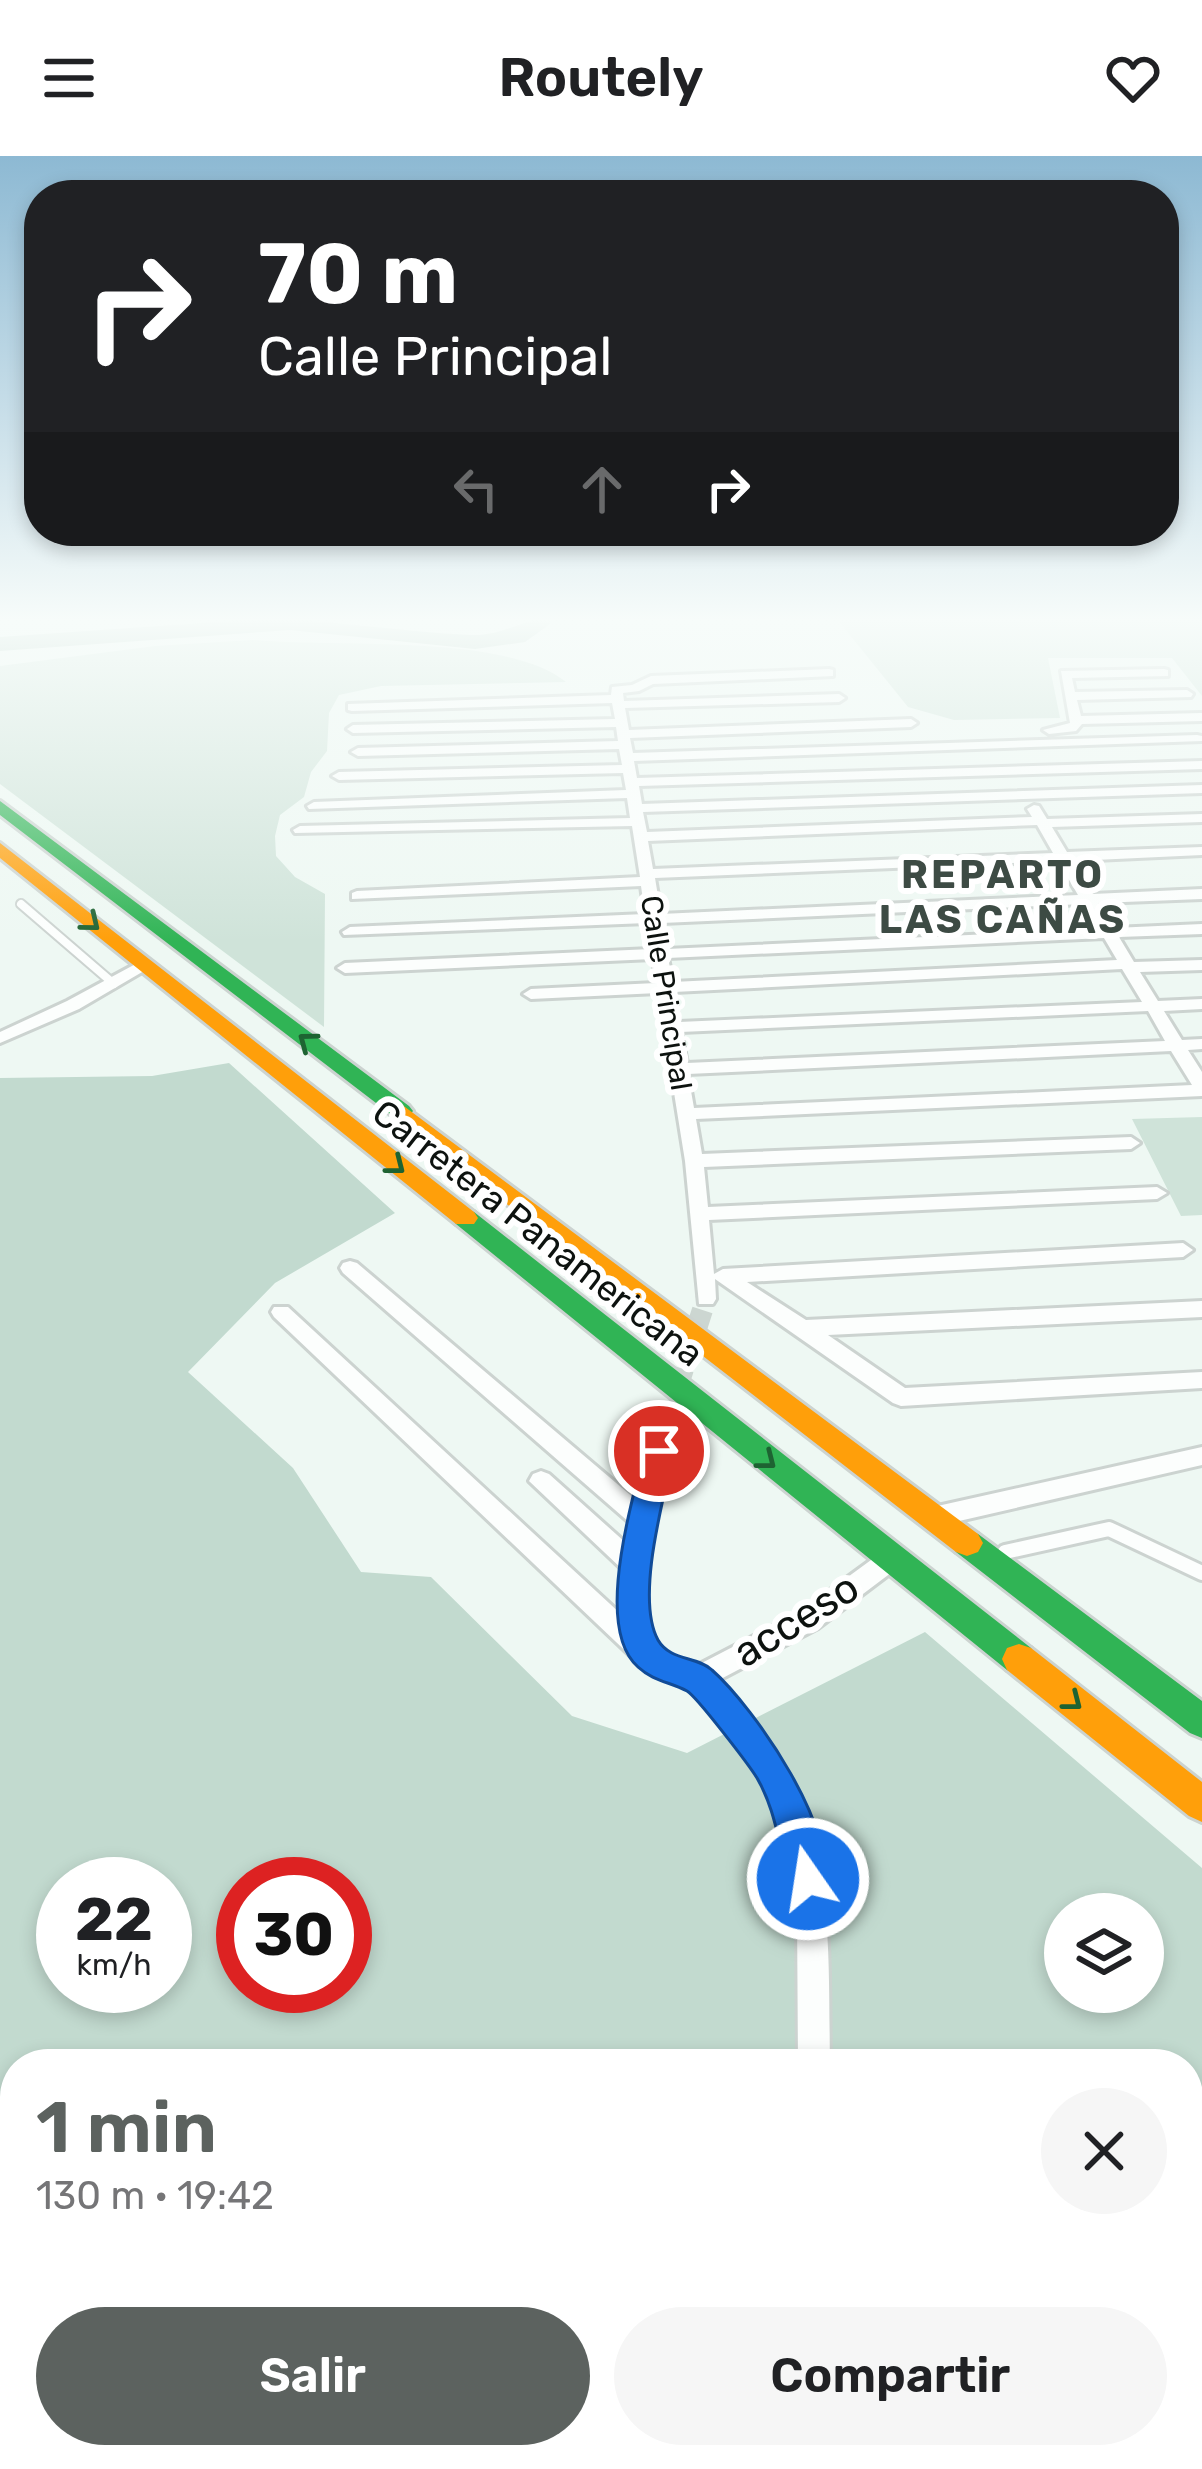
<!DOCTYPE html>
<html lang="es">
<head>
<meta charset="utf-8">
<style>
	:root { --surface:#fff; --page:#f6f6f6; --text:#202124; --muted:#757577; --accent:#5c625f }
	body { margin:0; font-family:Rubik,sans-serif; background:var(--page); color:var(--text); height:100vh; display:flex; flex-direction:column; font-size:45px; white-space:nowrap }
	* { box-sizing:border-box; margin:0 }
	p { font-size:39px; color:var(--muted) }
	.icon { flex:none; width:66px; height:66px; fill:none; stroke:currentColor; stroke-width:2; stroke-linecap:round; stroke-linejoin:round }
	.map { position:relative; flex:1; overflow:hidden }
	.details { position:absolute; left:0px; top:1893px; width:1203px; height:420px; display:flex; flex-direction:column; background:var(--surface); border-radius:48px 48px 0 0; box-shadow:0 6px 18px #0003 }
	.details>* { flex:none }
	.guide { position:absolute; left:24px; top:24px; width:1155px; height:366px; border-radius:48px; box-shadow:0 6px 18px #0003; background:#202124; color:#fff; overflow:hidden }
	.controls { position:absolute; left:1044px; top:1737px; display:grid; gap:24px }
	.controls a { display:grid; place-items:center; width:120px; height:120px; border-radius:50%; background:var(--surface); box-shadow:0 6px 18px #0003; font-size:60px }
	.speed { position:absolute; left:36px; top:1701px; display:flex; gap:24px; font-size:60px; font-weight:700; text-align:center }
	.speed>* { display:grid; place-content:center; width:156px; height:156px; border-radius:50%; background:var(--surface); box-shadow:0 6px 18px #0003; line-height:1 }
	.speed small { font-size:30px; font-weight:400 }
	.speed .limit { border:18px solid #d22; background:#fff; color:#111 }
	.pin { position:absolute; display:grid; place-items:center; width:102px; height:102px; color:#fff; margin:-51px; border:6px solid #fff; border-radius:50%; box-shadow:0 3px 12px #0007 }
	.me { position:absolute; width:132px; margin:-66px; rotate:347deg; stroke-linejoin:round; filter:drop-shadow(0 0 9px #0008) }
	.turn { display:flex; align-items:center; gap:42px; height:252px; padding:0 36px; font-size:54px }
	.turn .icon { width:156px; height:156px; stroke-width:2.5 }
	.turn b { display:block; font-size:84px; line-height:102px }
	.lanes { display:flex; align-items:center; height:114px; padding:0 36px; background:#0003; justify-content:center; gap:60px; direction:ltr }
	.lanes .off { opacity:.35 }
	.round { display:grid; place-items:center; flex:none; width:126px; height:126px; border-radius:63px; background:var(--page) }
	.headline { display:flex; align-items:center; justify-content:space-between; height:204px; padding:0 36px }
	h1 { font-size:72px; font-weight:600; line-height:90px; color:var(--accent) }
	.primary-button { display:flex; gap:24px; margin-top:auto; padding:24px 36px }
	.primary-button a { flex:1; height:138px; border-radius:72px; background:var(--accent); color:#fff; font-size:48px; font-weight:600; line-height:138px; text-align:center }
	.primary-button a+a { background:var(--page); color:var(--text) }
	header { display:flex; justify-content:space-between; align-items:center; height:156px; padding:0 36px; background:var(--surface); font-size:54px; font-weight:600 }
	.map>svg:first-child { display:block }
</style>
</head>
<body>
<header><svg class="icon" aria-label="menu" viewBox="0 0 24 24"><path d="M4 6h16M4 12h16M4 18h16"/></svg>Routely<svg class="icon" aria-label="heart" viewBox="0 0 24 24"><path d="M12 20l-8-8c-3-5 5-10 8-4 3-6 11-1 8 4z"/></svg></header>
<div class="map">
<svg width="1202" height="2313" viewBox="0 0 1202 2313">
	<rect width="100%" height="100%" fill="#eef8f3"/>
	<path fill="#cfe3d9" d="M837,463H1202V540L1172,502H1048L1060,562L954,564L908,551Z
		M253,484C334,492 506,477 566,526L381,530L339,539L329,557L327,595L311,616L304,641L280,659L275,680L276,700L295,721L325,738L324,871L0,628V510L155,490Z
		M1202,961V1059L1181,1060L1132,963Z"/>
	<path fill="#c2dacf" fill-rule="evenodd" d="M229,907L395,1057L275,1127L188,1216L293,1312L361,1416L431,1421L572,1560L687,1597L925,1476L1202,1712V2313H0V922L152,920ZM63,1728H165V1830H63ZM243,1728H345V1830H243ZM1065,1758H1143V1836H1065ZM15,1908H1188V2298H15Z"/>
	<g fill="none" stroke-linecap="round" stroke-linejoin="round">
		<path fill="#a5c1b4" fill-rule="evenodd" d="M258,463C329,463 400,476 471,479C502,480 522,463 550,463V468L525,486L475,493L290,474L0,495V481Z"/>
		<path stroke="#ccd6d1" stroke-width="21" stroke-dasharray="21 10" stroke-linecap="butt" d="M677,1233L706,1143"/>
		<defs>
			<path id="lane-far1" d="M21,748L114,828"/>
			<path id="lane" d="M1005,1396L1109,1373L1202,1417"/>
			<path id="street" d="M829,513L833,514V520L653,528L639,535L623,537L624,545L839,538L845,542L839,546L625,552L629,574L911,563L917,567L911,571L630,582L633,597L1197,579L1202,580V585L634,605L637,622L1202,605V613L639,630L642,648L1202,629V637L643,656L647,676L1032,661L1027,653L1034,649L1039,650L1047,663L1202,658V666L1052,671L1067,696L1202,691V699L1073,705L1093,738L1202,733V743L1098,747L1114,772L1202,768V778L1119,781L1134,806L1202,804V814L1140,816L1158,845L1202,843V853L1164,855L1182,884L1202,883V893L1188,894L1202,916V940L696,963L702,998L1131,981L1140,987L1131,993L704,1011L708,1051L1157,1031L1167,1037L1157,1043L709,1064L714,1118L723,1113L1183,1087L1193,1094L1183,1101L747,1126L806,1164L1202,1145V1161L828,1179L905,1232L1202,1216V1232L901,1250L893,1247L715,1123L716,1143L713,1148H699L685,1005L658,837L531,843L523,838L531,833L656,827L653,803L345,817L337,812L345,807L651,793L647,767L344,779L342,776L350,771L645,758L641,730L352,743V737L357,735L640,721L632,670L295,677L293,674L300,670L630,662L627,642L309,653L307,650L314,646L626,634L623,617L339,624L332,620L339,616L622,609L619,593L358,600L351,596L358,592L618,585L616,571L353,577L347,573L353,569L615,563L612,547L352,555L348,554V548L611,539L612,531L632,529L651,520ZM1037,669L1053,697L653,713L648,685ZM1058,705L1078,739L661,758L655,722ZM1084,748L1099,773L667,793L662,767ZM1104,782L1117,804L673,826L668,802ZM1122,813L1142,846L679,866L674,836ZM1148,855L1165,885L687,907L681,876ZM1171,895L1192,929L694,952L688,918Z
				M1164,513L1168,514V520L1072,522L1075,536L1187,534L1193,538L1191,541L1077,544L1081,560L1202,557V565L1082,568L1076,575L1049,578L1043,574L1070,567L1061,515Z
				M143,804L149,806V812L79,853L0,887V876L67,845Z
				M350,1105L357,1107L635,1343L657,1261L660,1255H676L679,1261C666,1310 626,1446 656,1489C666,1502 681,1507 696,1510L800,1456L882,1396L891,1393L900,1396L903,1403L900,1410L818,1472L717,1525C738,1548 760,1571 777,1598C836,1690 828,1803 830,1908H798L797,1754L785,1678L774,1647L752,1607L690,1533L656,1520L636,1505L274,1161L271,1156L274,1151H288L622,1459L623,1414L529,1325L533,1318L541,1315L549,1318L626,1387L630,1367L343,1117L340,1112L343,1107Z
				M1202,1291V1309L933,1371L925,1368L921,1361L925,1354L933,1351Z
				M764,2298H802L803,2313H765Z"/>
			<path id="fast" d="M0,645L409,950L413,955L409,960H393L0,659Z
				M465,1053L474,1056L1031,1492L1036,1503L1031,1514L1019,1518L1007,1514L456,1068L452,1062L456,1056Z
				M967,1374L978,1378L1202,1545V1582L1190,1577L956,1396L951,1387L956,1378Z"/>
			<path id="slow" d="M0,687L474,1056L478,1062L474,1068H456L0,702Z
				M401,948L978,1378L983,1387L978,1396L967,1400L956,1396L393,960L389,955L393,950Z
				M1019,1488L1031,1492L1202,1626V1666L1189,1660L1007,1514L1002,1503L1007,1492Z"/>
		</defs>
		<use href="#lane-far1" stroke="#ccd3d0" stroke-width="12"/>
		<use href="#lane" stroke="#ccd3d0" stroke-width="20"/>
		<use href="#street" stroke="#ccd3d0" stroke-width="6"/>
		<use href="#fast" stroke="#ccd3d0" stroke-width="6"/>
		<use href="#slow" stroke="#ccd3d0" stroke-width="6"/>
		<use href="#lane-far1" stroke="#fcfefd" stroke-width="8"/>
		<use href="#lane" stroke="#fcfefd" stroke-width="14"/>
		<use href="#street" fill="#fcfefd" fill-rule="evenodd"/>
		<use href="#fast" fill="#30b455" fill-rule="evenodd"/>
		<use href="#slow" fill="#ff9f0a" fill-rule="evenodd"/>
	</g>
	<defs><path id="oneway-chevron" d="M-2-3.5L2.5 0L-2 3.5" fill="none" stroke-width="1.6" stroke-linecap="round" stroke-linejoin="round" transform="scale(3)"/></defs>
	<g stroke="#1e6332">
		<use href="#oneway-chevron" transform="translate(91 767) rotate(39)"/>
		<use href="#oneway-chevron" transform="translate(307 885) rotate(-143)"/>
		<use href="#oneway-chevron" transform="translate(396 1010) rotate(38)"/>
		<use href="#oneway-chevron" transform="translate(767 1305) rotate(38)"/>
		<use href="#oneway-chevron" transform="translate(1073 1546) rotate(38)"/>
	</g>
	<linearGradient id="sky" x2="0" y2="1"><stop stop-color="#8db9d3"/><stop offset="0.59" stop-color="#f7fcfa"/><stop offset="1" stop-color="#f7fcfa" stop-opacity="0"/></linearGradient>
	<rect width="1202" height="786" fill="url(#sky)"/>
	<path fill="#1a73e8" stroke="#114b97" stroke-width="3" d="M659,1283L669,1287L674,1295C664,1341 635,1442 658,1484C670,1505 697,1500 712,1514C754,1551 844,1680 821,1736L808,1741L794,1736C779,1698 778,1658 757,1622C749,1609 697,1541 687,1535C670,1526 653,1525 638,1511C593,1471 633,1345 644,1295L648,1287Z"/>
	<g text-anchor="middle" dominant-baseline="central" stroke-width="12" stroke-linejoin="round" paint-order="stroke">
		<g font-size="30" fill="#0d120f" stroke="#fff">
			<text transform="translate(666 837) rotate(81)">Calle Principal</text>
		</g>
		<g font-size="36" fill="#0d120f" stroke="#fff">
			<text transform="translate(538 1077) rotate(38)">Carretera Panamericana</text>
		</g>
		<g font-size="39" font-weight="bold" letter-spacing="3" fill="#3d4b44" stroke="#fff">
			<text x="1003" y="719">REPARTO<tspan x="1003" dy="45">LAS CAÑAS</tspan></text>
		</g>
		<g font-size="42" fill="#0d120f" stroke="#fff">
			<text transform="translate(796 1464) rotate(-32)">acceso</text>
		</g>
	</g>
</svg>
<div class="controls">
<a><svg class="icon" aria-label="layers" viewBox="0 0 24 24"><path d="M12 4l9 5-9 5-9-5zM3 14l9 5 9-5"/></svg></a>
</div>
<div class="speed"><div>22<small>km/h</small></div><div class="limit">30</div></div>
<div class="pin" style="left:659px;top:1295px;background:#d93025"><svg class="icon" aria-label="arrive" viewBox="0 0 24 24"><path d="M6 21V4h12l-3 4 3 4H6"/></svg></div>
<svg class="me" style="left:808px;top:1723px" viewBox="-20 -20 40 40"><circle r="17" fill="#1a73e8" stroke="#fff" stroke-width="3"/><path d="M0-11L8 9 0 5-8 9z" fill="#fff"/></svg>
<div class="guide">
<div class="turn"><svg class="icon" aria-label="right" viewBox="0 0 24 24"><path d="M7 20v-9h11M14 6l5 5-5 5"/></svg><div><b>70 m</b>Calle Principal</div></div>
<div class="lanes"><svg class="icon off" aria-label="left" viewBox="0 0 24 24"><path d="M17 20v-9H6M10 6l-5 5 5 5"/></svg><svg class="icon off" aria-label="ahead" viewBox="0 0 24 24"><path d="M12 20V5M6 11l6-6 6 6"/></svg><svg class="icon" aria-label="right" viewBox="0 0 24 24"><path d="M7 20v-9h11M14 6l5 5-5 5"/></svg></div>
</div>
<section class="details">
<div class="headline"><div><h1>1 min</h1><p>130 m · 19:42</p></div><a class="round"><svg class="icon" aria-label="close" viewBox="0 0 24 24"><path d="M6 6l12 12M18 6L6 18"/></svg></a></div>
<div class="primary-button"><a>Salir</a><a>Compartir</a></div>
</section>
</div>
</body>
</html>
